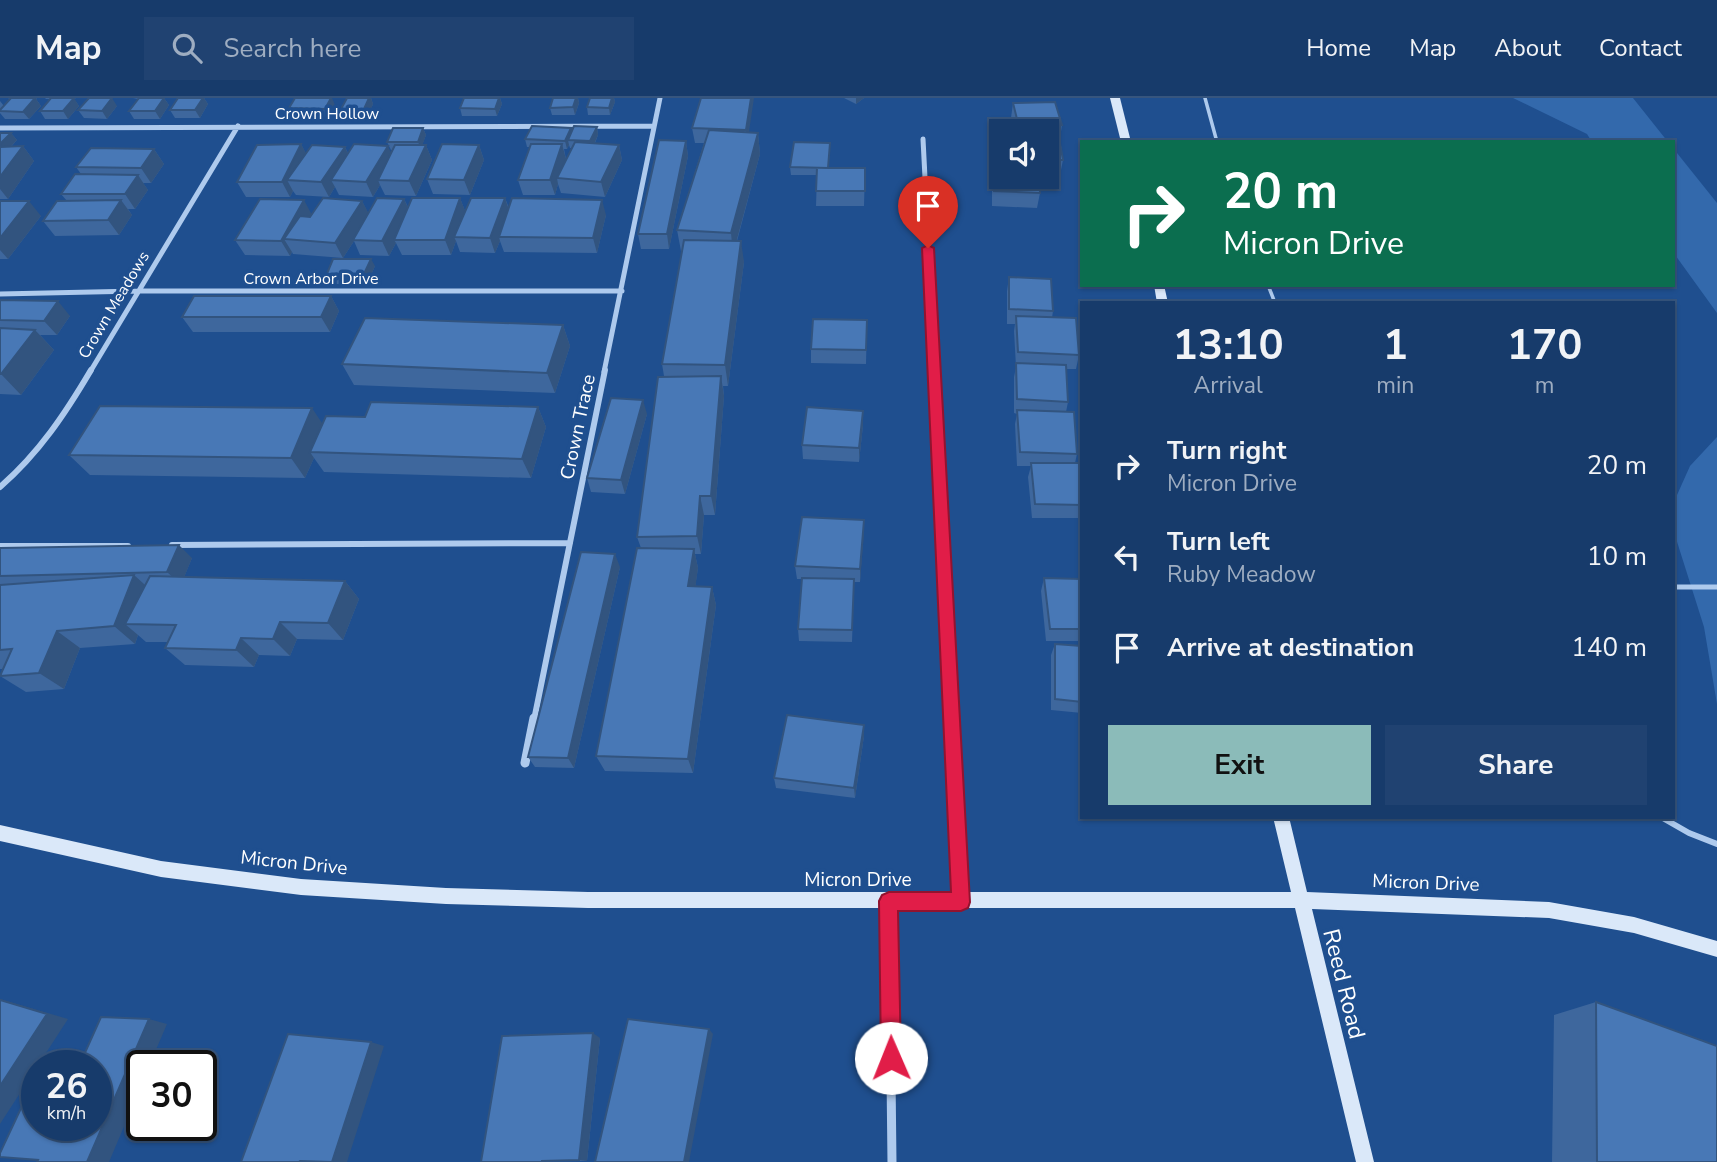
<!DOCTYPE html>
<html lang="en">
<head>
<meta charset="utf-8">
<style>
	:root { --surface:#173b6b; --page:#204271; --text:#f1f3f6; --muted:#9eadc1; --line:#36557e; --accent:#8bbbb9 }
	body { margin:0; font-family:"Nunito Sans",sans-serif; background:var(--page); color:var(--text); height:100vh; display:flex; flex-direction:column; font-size:26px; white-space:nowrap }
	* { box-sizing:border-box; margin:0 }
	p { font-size:23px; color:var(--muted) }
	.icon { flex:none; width:38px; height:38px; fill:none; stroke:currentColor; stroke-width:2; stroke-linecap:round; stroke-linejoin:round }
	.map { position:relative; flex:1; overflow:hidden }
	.panel { position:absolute; left:1080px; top:203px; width:595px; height:518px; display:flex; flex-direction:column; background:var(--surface); border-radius:0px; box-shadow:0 2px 5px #0004,0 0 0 2px var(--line) }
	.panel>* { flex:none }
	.banner { position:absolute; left:1080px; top:42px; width:595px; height:147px; border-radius:0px; box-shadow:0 2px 5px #0004,0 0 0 2px var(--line); background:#0b6e4f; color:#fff; overflow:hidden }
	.tools { position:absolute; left:989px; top:21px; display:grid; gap:14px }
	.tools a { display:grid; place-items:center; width:70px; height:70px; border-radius:0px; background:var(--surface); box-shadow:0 2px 5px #0004,0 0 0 2px var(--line); font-size:35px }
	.speed { position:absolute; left:21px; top:952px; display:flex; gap:14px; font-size:35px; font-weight:700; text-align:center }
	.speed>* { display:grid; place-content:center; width:91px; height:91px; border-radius:50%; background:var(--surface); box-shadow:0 2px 5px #0004,0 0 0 2px var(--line); line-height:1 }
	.speed small { font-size:18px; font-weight:400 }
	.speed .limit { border:4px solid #111; border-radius:10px; background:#fff; color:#111 }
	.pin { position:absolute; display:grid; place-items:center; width:60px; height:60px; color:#fff; margin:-72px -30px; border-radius:50% 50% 50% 0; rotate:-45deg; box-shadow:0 0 7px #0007 }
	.pin .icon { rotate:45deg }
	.me { position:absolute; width:77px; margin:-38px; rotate:359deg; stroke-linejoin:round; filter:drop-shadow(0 0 5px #0008) }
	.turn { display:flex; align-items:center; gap:24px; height:147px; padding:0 28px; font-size:32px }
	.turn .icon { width:91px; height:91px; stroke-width:2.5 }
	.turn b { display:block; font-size:49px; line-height:60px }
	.eta { display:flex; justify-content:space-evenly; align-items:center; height:119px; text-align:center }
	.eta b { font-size:42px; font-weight:700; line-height:49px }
	.cta { display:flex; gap:14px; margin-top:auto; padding:14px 28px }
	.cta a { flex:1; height:80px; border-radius:0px; background:var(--accent); color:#111; font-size:28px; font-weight:700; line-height:80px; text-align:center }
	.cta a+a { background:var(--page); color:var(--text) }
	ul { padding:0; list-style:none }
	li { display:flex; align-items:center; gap:21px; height:91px; padding:0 28px }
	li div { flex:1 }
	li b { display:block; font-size:26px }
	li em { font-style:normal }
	header { display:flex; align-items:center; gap:42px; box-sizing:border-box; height:98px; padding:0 35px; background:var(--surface); border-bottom:2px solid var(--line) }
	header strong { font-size:33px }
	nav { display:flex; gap:38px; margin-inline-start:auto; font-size:24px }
	.search { width:490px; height:63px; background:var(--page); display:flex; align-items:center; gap:18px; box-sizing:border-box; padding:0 24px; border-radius:0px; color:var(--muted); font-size:26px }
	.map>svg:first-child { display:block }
</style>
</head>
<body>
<header>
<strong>Map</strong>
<div class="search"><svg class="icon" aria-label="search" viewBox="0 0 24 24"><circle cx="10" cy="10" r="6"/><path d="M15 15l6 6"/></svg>Search here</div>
<nav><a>Home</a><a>Map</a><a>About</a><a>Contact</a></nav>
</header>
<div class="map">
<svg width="1717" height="1064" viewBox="0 0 1717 1064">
	<rect width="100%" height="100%" fill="#1f4f8f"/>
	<path fill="#3369ac" d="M1513,0H1633L1668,44H1592L1587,36Z
		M1673,50L1717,105V215L1673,154Z
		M1717,339V606L1704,529L1673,431V406L1690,368Z"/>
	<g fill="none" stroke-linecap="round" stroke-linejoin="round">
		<path stroke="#aecaed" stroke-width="3.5" d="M1205,0L1217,44
			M1268,187L1275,205"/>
		<path stroke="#aecaed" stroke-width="5" d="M1673,489H1717"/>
		<path stroke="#aecaed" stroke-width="6" d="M1661,719L1689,735L1717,746"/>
		<path stroke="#aecaed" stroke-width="5" d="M0,30L654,28
			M923,41L935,274
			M0,196L138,193H622
			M90,274L238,28
			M604,274L660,0"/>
		<path stroke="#aecaed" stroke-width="6" d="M935,272L952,622
			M0,389C39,355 65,316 91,272
			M172,447L570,445
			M0,448H128
			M534,622L605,272"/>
		<path stroke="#aecaed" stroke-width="9" d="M952,620L961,803
			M525,665L534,620
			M889,804L892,1064"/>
		<path fill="#dae8f9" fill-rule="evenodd" d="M1110,0H1120L1131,44H1121Z
			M1154,187H1164L1168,205H1157Z
			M1273,719H1289L1307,794L1549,804L1634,819L1717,843V859L1634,835L1549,820L1312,811L1374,1064H1356L1295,810H588L446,806L301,797L161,779L0,743V727L161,763L301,781L446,790L588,794H1291Z"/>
	</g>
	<path fill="#3e679d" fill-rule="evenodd" d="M8,0H37L36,1L41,8L29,21H5L0,15V3L4,8L10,1Z
		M45,0H76L74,1L79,8L68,21H45L40,13L50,1H46Z
		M133,0H164L169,7L160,21H134L129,13L138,1Z
		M178,0H204L208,6L200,20H175L170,12Z
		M347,0H371L373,6L368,18L345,19L341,11Z
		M464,0H500L502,6L497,18H462L460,10Z
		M553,0H578L579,5L575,17H552L550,10Z
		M590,0H614L615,4L610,17H588L587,9Z
		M701,0L749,34L758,35L760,56L737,143L744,164L728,288H723L724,298L715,417H704L701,456H695L698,470L695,489H712L716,507L693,675L605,673L596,658L641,450L637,439L664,278L662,266L682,153H681L677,132L704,45H695L692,30Z
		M844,0H864L856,6Z
		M1013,5L1062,27L1060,40L1063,62L1060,77H1046V33H1014L1011,20Z
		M335,7L329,19L293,18L289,10Z
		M117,8L107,21L84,20L78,12Z
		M597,29L598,37L595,45L619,47L622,62L605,99L561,95L558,86L555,97H523L518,82L530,49H527L525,41ZM569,47L570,50H572L566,61L564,51H567Z
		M423,30L426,37L422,47H426L432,62L416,98L385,97L380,87L373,99L339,97L335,89L329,99L296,97L293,93L290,99H246L237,84L301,46L306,56L345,49L348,55L391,56L393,52H391L387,44Z
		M0,35H11L17,42L11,49L23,48L34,63L8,101H0Z
		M686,43L688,58L669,151H641L638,136Z
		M479,47L484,62L470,97L433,96L427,81Z
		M154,51L164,66L151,85H143L148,92L135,111H128L132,117L119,137L55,138L43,123L67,103L61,96L81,76L76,69Z
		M830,52L828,70H865L864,108H816L817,77H791L790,69Z
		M994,69L1040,95L1037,110L992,108V84Z
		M460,100L465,113L505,100L509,110L606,117L597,155L504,154L500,143L495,155L460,154L456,143L451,157H402L396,145L389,158L360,157L354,143L343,160L293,156L292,154L290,158L245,157L235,142L311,116L362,103L368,115L404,101L408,109Z
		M0,103L41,118L8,161H0Z
		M375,168L367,186H330L326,178Z
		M1009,179L1053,213L1052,220L1079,257L1076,271H1066L1068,304L1066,314L1077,356L1075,365L1082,370V420H1032L1028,379L1031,368H1017L1015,326L1017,316L1014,315V279L1016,269L1014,233L1015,226H1007V193Z
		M331,198L339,213L330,234H193L182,219Z
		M0,202L70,218L57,237H40L54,252L21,297L0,296Z
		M867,222L866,266L811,265V251Z
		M563,227L570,248L555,295L354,287L342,266Z
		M538,309L546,329L531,380L324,374L314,360L305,380L90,377L69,357L323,326L365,319Z
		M647,316L625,396L591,394L587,380Z
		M863,327L859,364L803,361L802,347Z
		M864,422L860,484H854L852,544L799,543L798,531L802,481H797L795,468Z
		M0,450L192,460L184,479L345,483L359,501L343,542L297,541L290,558L259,557L254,569L185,567L165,550L168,544H146L138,537L135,546L80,550L64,591L26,594L0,578L3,571H0Z
		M620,469L574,670L535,669L528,659Z
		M1044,480L1082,481V543H1046L1041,493Z
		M1055,546L1082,548V615L1051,612V557Z
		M864,627V638L855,700L776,690L774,680Z
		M1596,904L1717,1064H1552L1554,917Z
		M600,940L587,1063L481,1064Z"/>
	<path fill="#32547f" d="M34,0H37L36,1L41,8L29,21L23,14Z
		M74,0L79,8L68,21L63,13Z
		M112,0L117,8L107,21L102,13Z
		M164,0L169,7L160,21L155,13Z
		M203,0H204L208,6L200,20L195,12Z
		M331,0H332L335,7L329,19L325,11Z
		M369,0H371L373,6L368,18L364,11Z
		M499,0H500L502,6L497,18L495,11Z
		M576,0H578L579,5L575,17L573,9Z
		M612,0H614L615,4L610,17L609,10Z
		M751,0H754L747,47L746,32Z
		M856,0H864L856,6Z
		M597,29L598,37L592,51L590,43Z
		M423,30L426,37L421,51L418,44Z
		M571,30L573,38L568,42L569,47L567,51L565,43Z
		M11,35L17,42L3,57L0,53V46Z
		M758,35L760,56L733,156L731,135Z
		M686,43L688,58L669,151L667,136Z
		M301,46L309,61L287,82L293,93L290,99L282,84Z
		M562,46L566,61L557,80L558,86L555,97L550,82Z
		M426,47L432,62L416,98L409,83Z
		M479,47L484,62L470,97L464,82Z
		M619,47L622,62L605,99L601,84Z
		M23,48L34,63L8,101L0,91V79Z
		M388,48L395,63L378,82L380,87L373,99L366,84Z
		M345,49L352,64L331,82L335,89L329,99L321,84Z
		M154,51L164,66L151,85L141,70Z
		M138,77L148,92L135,111L125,96Z
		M460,100L466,115L454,139L456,143L451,157L445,142Z
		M505,100L510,115L499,139L500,143L495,155L490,140Z
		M404,101L411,116L394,142L396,145L389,158L382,143Z
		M121,102L132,117L119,137L108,122Z
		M304,102L312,117L284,141L292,154L290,158L281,143Z
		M602,102L606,117L597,155L593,140Z
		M29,103L41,118L8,161L0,152V140Z
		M362,103L370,118L353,142L354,143L343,160L335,145Z
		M741,143L744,164L728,288L725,267Z
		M371,161L375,168L367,186L363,178Z
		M331,198L339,213L330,234L321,219Z
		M58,203L70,218L57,237L44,223Z
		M563,227L570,248L555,295L547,275Z
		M35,232L54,252L21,297L1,276Z
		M721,278L724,298L715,417L711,398Z
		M643,302L647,316L625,396L621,382Z
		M538,309L546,329L531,380L522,361Z
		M312,310L326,331L310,354L314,360L305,380L291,360Z
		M863,313V327L859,364V350Z
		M700,398L704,417L701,456L697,438Z
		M864,422V435L860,484V471Z
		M179,447L192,460L181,487L167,474Z
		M694,451L698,470L693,506L688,488Z
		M615,456L620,469L574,670L568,660Z
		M134,477L154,495L125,526L138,537L135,546L114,528Z
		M345,483L359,501L343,542L328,525Z
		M712,489L716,507L693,675L688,661Z
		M280,524L297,541L290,558L273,541Z
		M57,533L80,550L64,591L39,575Z
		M241,540L259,557L254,569L236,552Z
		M864,627V638L855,700L854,690Z
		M0,901L68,921L0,1026Z
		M149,921L167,926L149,968H142V986L109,1064H87Z
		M709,931L713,936L689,1064H684Z
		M593,935L600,940L587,1063L579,1062Z
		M371,944L384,948L347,1064H332Z"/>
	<path fill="#4878b6" stroke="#32547f" stroke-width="2" d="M11,0H35L23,14L0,13V12Z
		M51,0H74L63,13H40Z
		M89,0H112L102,13L78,12Z
		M139,0H164L155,13H129Z
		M178,0H203L195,12H170Z
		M295,0H331L325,11L289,10Z
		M347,0H369L364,11H341Z
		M464,0H499L495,11L460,10Z
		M553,0H576L573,9L550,10Z
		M590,0H612L609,10L587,9Z
		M701,0H751L746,32L692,30Z
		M1055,4L1062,27L1019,29L1013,5Z
		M532,28L571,30L565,43L525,41Z
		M574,28L597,29L590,43L568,42Z
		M393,30H423L418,44H387Z
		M709,32L758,35L731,135L677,132Z
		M0,35H11L0,46Z
		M1046,40H1059L1063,62H1046Z
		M659,42L686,43L667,136H638Z
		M575,44L619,47L601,84L557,80Z
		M794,44L830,45L828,70L790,69Z
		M301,46L282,84H237L257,47Z
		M354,46L388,48L366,84L331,82Z
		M442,46L479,47L464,82L427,81Z
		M531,46H562L550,82H518Z
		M312,47L345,49L321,84L287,82Z
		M395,47H426L409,83L378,82Z
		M23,48L0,79V49Z
		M91,50L154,51L141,70L76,69Z
		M994,69H1001V79H1039L1040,95L994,93Z
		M817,70H865V93H816Z
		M75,76L138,77L125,96H61Z
		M323,100L362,103L335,145L284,141L300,118L310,119Z
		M377,100L404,101L382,143L353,142Z
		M412,100H460L445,142H394Z
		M471,100H505L490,140L454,139Z
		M512,100L602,102L593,140L499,139Z
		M260,101L304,102L281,143L235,142Z
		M121,102L108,122L43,123L57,103Z
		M0,103H29L0,140Z
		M684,142L741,143L725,267L662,266Z
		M333,161H371L363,178H326Z
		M1009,179L1051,181L1053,213L1009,211Z
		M194,198H331L321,219H182Z
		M0,202L58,203L44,223L0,222Z
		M1016,218L1076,220L1079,257L1018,254Z
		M365,220L563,227L547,275L342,266Z
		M813,221L867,222L866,252L811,251Z
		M0,230L35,232L1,276H0Z
		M1016,265L1066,267L1068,304L1017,301Z
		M721,278L711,398H700L697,438L637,439L658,279Z
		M611,300L643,302L621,382L587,380Z
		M371,304L538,309L522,361L310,354L326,318L365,319Z
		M100,308L312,310L291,360L69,357Z
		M807,309L863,313L859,350L802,347Z
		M1017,312L1074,314L1077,356L1020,354Z
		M1031,365H1081L1082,407L1035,406Z
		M802,419L864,422L860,471L795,468Z
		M179,447L167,474L0,478V450Z
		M637,450L694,451L688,488L712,489L688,661L596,658Z
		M581,454L615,456L568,660L528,659Z
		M134,477L114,528L57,533L39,575L0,578L12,551L0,552V487Z
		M150,478L345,483L328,525L280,524L273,541L241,540L236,552L165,550L176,527L125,526Z
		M802,480L854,481L852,532L798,531Z
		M1044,480L1082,481V531H1050Z
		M1055,546L1082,548V604L1055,601Z
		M787,617L864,627L854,690L774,680Z
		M0,902L47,916L0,988Z
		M1596,904L1717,948V1064H1597Z
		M101,919L149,921L87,1064H37L38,1062L0,1059V1055L37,976V1027H96V968H79Z
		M628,921L709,931L684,1064H595Z
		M593,935L579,1062L542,1063V1064H481L502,938Z
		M288,936L371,944L332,1064L300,1063L299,1064H241Z
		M42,966L63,968H41Z"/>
	<path fill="#e11d48" stroke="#92132f" stroke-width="2" d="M928,147L934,150L970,804L968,810L961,813H898L901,960L898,967L891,970L884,967L881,960L879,803L882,797L889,794H951L922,150Z"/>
	<g text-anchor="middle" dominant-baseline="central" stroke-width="7" stroke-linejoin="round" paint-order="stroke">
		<g font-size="16" fill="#fff" stroke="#1f4f8f">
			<text x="327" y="16">Crown Hollow</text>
			<text x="311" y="181">Crown Arbor Drive</text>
			<text transform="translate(114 207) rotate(-59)">Crown Meadows</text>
		</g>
		<g font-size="19" fill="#fff" stroke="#1f4f8f">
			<text transform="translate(578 329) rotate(-78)">Crown Trace</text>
			<text transform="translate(294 765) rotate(6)">Micron Drive</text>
			<text x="858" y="782">Micron Drive</text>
			<text transform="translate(1426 785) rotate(2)">Micron Drive</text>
		</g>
		<g font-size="23" fill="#fff" stroke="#1f4f8f">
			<text transform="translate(1344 886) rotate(76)">Reed Road</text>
		</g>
	</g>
</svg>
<div class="tools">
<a><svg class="icon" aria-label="sound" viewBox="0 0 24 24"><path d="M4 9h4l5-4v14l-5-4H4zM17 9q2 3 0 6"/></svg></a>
</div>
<div class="speed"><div>26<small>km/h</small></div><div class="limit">30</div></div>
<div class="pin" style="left:928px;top:150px;background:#d93025"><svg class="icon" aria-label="arrive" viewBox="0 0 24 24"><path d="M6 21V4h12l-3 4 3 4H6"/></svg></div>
<svg class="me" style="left:891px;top:960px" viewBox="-20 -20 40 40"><circle r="19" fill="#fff"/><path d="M0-13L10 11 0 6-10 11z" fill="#e11d48"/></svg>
<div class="banner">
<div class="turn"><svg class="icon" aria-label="right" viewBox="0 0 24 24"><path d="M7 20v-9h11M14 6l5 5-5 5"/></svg><div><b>20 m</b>Micron Drive</div></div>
</div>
<section class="panel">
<div class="eta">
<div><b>13:10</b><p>Arrival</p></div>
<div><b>1</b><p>min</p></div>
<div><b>170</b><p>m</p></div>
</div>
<ul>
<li><svg class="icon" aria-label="right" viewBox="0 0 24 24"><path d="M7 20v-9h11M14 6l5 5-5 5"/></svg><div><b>Turn right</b><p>Micron Drive</p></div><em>20 m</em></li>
<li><svg class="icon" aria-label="left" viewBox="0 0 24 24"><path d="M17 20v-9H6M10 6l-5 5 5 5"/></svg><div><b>Turn left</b><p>Ruby Meadow</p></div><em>10 m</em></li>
<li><svg class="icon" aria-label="arrive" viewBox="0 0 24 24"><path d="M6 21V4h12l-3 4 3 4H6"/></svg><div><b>Arrive at destination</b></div><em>140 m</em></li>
</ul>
<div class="cta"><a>Exit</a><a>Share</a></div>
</section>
</div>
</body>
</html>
